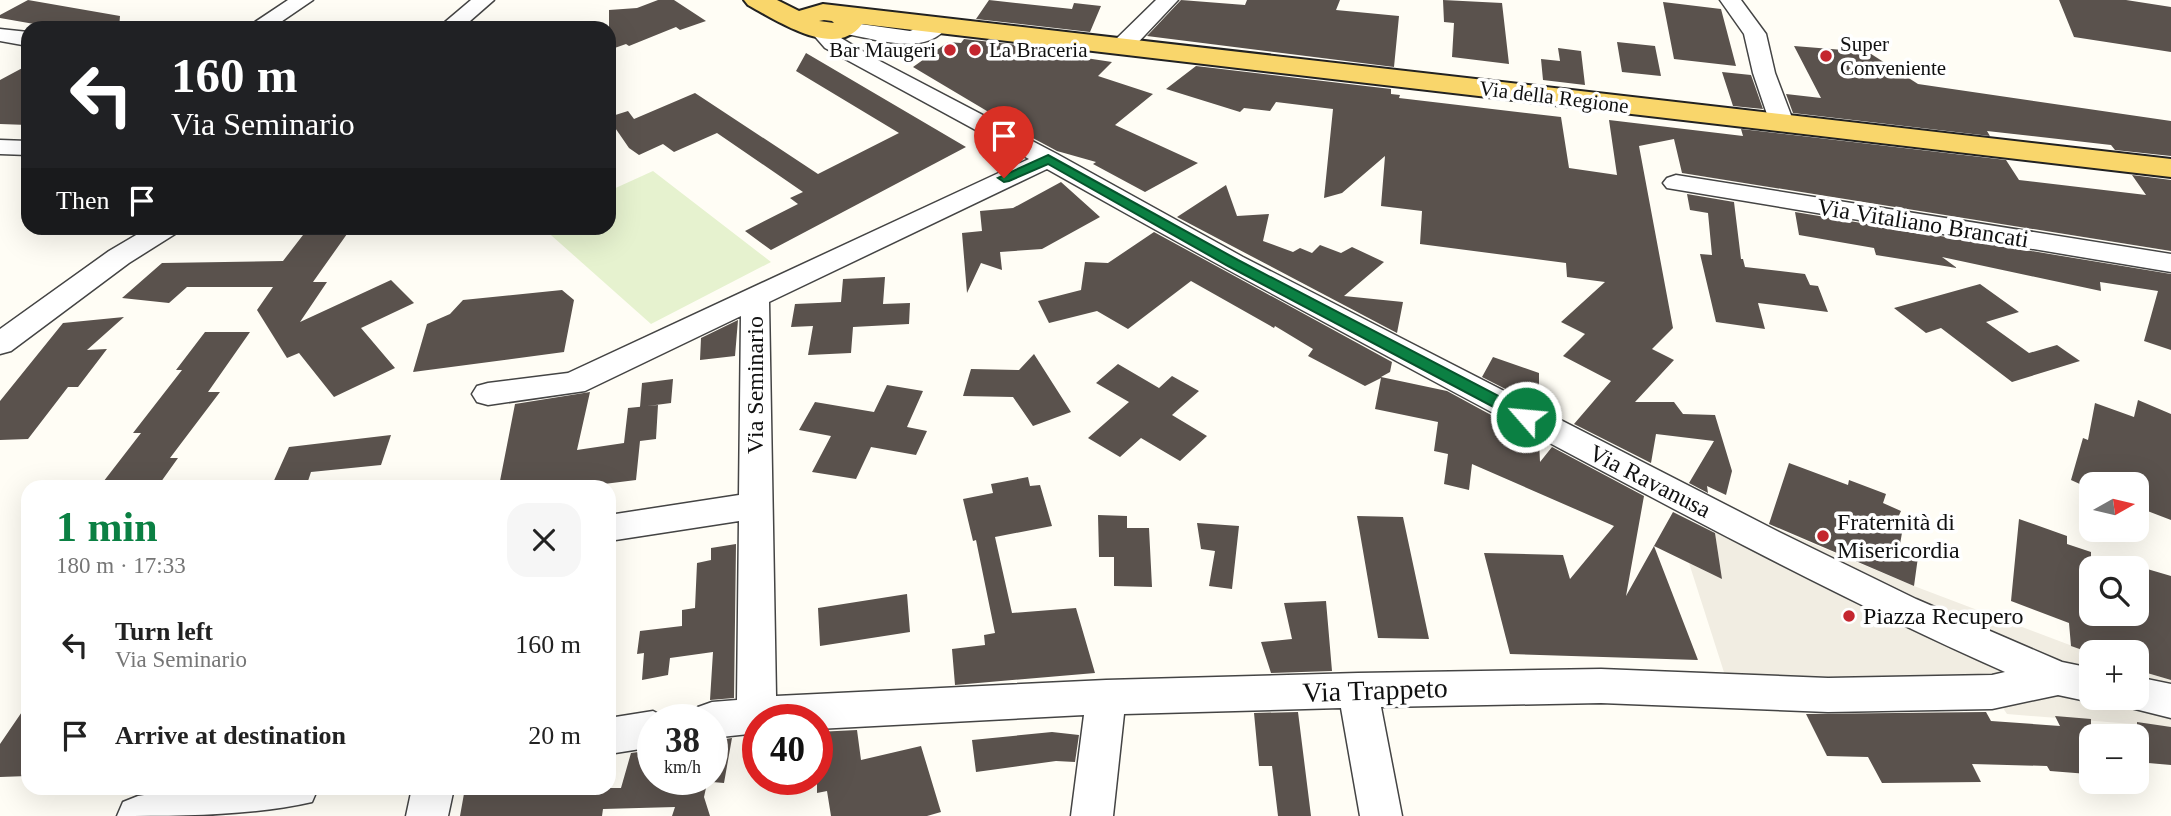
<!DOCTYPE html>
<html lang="en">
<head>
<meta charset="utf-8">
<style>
	:root { --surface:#fff; --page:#f6f6f6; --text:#222; --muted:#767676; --accent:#0b8043 }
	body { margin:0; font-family:"Times New Roman",serif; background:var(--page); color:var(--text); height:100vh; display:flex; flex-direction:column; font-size:26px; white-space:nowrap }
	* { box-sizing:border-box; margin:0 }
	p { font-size:23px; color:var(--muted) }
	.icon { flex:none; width:38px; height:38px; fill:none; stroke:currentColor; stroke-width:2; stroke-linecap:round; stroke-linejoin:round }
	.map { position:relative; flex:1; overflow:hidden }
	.sheet { position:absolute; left:21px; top:480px; width:595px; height:315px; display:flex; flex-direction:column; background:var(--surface); border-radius:21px; box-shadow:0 7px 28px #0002 }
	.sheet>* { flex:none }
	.top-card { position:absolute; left:21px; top:21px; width:595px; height:214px; border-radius:21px; box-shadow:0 7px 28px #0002; background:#202124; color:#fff; overflow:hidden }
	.needle { width:46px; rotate:82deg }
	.fabs { position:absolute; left:2079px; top:472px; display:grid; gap:14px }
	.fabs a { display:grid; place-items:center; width:70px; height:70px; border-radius:14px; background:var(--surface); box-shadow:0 7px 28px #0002; font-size:35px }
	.speed { position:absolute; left:637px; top:704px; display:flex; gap:14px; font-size:35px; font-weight:700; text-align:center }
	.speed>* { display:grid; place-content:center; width:91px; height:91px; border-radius:50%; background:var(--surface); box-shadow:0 7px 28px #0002; line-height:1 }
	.speed small { font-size:18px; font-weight:400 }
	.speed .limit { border:10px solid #d22; background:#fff; color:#111 }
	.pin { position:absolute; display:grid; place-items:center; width:60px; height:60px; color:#fff; margin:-72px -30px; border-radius:50% 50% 50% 0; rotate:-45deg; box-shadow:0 0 7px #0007 }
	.pin .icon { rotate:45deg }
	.me { position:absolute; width:77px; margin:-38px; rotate:297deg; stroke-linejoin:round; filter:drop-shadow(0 0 5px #0008) }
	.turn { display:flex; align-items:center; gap:24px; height:147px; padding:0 35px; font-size:32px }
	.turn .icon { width:91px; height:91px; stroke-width:2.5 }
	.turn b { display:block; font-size:49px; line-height:60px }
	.then { display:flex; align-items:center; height:66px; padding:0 35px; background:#0003; gap:14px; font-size:26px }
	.round { display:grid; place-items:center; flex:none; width:74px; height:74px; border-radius:21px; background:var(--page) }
	.headline { display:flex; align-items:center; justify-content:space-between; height:119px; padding:0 35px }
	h1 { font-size:42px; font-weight:800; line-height:52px; color:var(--accent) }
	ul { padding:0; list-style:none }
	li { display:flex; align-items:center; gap:21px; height:91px; padding:0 35px }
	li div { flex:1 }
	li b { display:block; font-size:26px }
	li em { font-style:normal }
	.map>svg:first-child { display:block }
</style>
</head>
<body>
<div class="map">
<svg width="2171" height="816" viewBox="0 0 2171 816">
	<rect width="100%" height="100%" fill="#fffdf5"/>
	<path fill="#e6f2cf" d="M653,171L771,262L651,324L543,228H609V191Z"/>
	<path fill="#f1ede2" d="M1712,513L1767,541L1768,525L1914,586L2091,653V698H2137V670L2171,680V727L2007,714L1992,692L1730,691L1689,563L1722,579Z"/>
	<path fill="#5a524d" d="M28,0L120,16L119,28H57L0,18V15Z
		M658,0H674L706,21L680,30L676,27L629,46L626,44L609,50V10L637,8Z
		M989,0L1072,9L1074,3L1101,6L1090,32L976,19Z
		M1181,0L1245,5L1247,0H1340L1336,10L1399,16L1394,67L1147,36Z
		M1443,0L1502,3L1509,64L1452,57L1454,23L1444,22Z
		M2059,0H2126L2171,7V52L2074,37Z
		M1663,2L1721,9L1736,66L1674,59Z
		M964,39L1081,52L1079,57L1112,62L1098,76L1153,94L1115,125L1198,163L1145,192L1093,164L1096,162L1057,151L1029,136L913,67L948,42L961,43Z
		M1617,42L1655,46L1661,76L1622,72Z
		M1794,46L1868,52L1918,84L2171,121V156L2115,150L2111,145L1987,131L1990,136L1793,113L1786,94L1821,98Z
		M1558,48L1581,51L1585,85L1543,80L1541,59L1560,61Z
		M806,53L966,147L771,250L745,231L798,204L790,198L803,192L717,133L674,152L663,144L639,155L629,148L609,119V117L628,111L634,119L695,93L818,174L899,133L796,71Z
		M28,65V125L0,124V80Z
		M1196,66L1391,89V94L1400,95L1399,98L1561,117L1569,168L1617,175L1609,120L1743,136L1741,129L2006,160L2019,180L2146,195L2132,175L2171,180V251L1682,173L1674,139L1639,146L1673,328L1652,349L1674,360L1635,402H1674L1683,414L1715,415L1732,471L1726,495L1707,486L1708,493L1689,483L1714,441L1656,434L1651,463L1574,424L1611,381L1563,356L1585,334L1561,322L1605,282L1567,277L1566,263L1420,244L1422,211L1381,206L1385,156L1342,193L1324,198L1333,109L1276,102L1270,111L1244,108L1240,112L1166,89Z
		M1722,72L1751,75L1763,109L1733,106Z
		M1061,182L1100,217L1042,249L1000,252L1002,270L981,263L967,293L962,233L982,231L980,211L1013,208Z
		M1226,185L1237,216L1269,214L1263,241L1293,252L1300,248L1312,253L1320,245L1341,253L1352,247L1384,262L1344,296L1403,302L1397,333L1177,217Z
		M1687,194L1734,202L1741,259H1743L1745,267L1805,274L1810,285L1818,286L1828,312L1758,303L1765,329L1716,322L1700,254L1712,255L1708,213L1690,210Z
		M1795,212L2171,274V350L2144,341L2158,291L2100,282L2101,291L1942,257L1957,268L1876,255L1874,248L1799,235Z
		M1154,232L1392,362L1390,372L1381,377L1447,391L1539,441L1540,462L1552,447L1644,496L1626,596L1673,512L1715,533L1722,579L1654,546L1698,660L1510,654L1484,553L1563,555L1570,579L1614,526L1472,464L1469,490L1444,484L1448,454L1434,451L1438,422L1375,409L1381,378L1365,386L1308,356L1313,349L1275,326L1274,328L1191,281L1128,329L1097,311L1049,323L1038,301L1081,290L1085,262L1108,263Z
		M347,234L313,282H327L300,322L391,280L414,303L361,328L395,368L334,397L299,353L287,358L257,310L273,287H187L169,303L122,298L162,263L283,261L303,235Z
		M885,277L883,304L910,303L909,324L853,327L851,353L808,355L813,326L791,327L795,304L841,302L843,279Z
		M1980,284L2019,312L1986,322L2029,353L2057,345L2080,361L2012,382L1941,328L1926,333L1894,308Z
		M562,290L574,300L564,352L413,372L427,324L450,314L463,300Z
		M124,317L87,350L107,349L78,387H68L28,439L0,440V401L63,323Z
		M738,320L735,356L700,360L701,338Z
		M205,332H250L208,392H220L170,458H178L158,486H100L141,433H133L182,370H176Z
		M1034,354L1071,412L1033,426L1013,397L963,396L971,369L1019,370Z
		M1493,357L1539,373V406L1482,377Z
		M1118,364L1159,388L1172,376L1199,391L1172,415L1207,436L1180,461L1141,438L1120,457L1088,438L1129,402L1096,383Z
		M673,379L671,403L640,407L642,383Z
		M887,385L923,391L907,427L927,431L916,455L871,447L856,479L812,472L831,436L799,430L815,402L874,412Z
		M590,392L577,450L624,443L628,408L658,405L656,439L640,441L636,480L588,486H499L515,404Z
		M2138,400L2171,414V520L2137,507V485H2082L2071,480L2083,438L2088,440L2095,403L2134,417Z
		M391,435L381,465L311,472L308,481L272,485L289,447Z
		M1789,463L1848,485L1849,480L1886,494L1883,503L1901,511L1895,524L1903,527L1899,550L1918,557L1914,586L1769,524Z
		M1028,477L1030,486L1040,485L1052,526L995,537L1012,613L1076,608L1095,673L955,685L952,649L985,645L984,635L995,633L976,540L973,541L963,499L993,493L991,484Z
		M1098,515L1127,516V528H1149L1152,587L1114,586V557H1099Z
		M1357,516L1403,517L1429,639L1378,638Z
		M2019,519L2067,536V544L2091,552V614H2137V566L2171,576V680L2137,670V653H2091L2071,646L2069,623L2011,601Z
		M1197,523L1239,526L1232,589L1209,586L1215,551L1201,549Z
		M736,544L734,698L710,700L713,652L670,658L668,675L642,680L644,653L637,654L640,631L682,626V610L695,608L697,563L711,560V548Z
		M907,594L910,632L820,646L818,608Z
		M1326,601L1332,671L1271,673L1261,642L1292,639L1284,603Z
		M28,703V776L0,777V744Z
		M1298,712L1311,816H1278L1272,766H1259L1254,713Z
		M1986,712L1991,721L2060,726L2055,716L2091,719V759L2079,758L2088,774L2050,771L2047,766L1972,764L1981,782L1882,783L1868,757L1827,756L1806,714Z
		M2137,722L2171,727V765L2137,762Z
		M857,730L861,760L921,746L941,812L927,816H831L827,791L817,793V732Z
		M1052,732L1079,735L1075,762L1056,761L976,772L972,740Z
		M732,738L724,783L712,782V741Z
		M653,750V779H708L704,797L710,816H672L675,807L603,809L602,816H460L465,788H621L631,753Z"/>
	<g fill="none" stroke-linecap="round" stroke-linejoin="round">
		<defs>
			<path id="minor" d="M288,0H313L272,28H246Z
				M471,0H494L462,28H438Z
				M1156,0H1178L1129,52H1113L1110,47L1113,42Z
				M1720,0H1741L1766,34L1775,73L1794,123L1790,128L1782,130L1774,128L1770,123L1753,73L1744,34Z
				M937,20L945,21L948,26C926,57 877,39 846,34L838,33L835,28L838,23L846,22L910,31Z
				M822,26L830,27L841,38L874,58L1057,154L1243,257L1779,532L1916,599L2062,662L2091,668V698H2101L2091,702L2058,695L1992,709L1828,712L1601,703L1381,707L1402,816H1360L1341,708L1124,714L1113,816H1071L1084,715L817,729V719H758V733L712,738V719H692L698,707L712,702L737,700L739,521L609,541V515L739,495L741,316L585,391L488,405L477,402L472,394L477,386L488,383L568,373L1029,159L825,48L811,32L814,27ZM1047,169C1211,262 1377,351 1544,440C1696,521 1847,602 2005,672L1992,675L1828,678L1601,669L1358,673L1106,680L776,696L769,302Z
				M0,29L28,32V46L0,41Z
				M0,140L28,141V155L0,154Z
				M1676,175L2171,254V272L1667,188L1663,183L1667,178Z
				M148,228H179L175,234L129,263L11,351L0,354V329L109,251Z
				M2137,677L2171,684V718L2123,706L2119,698H2137Z
				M653,711L668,719H653V747L609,754V718Z
				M187,788H318L312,802C251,816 180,816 117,816L123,802L138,796Z
				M412,788H454L448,816H406Z"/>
			<path id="major" d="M744,0H777L799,11L823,4L2171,159V177L862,24C836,61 776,20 748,5ZM824,20L832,21L834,23L819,21Z"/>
		</defs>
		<use href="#minor" stroke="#444" stroke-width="3"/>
		<use href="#major" stroke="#222" stroke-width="4"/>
		<use href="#minor" fill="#fff" fill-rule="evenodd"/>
		<use href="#major" fill="#f9d66b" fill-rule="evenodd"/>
	</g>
	<path fill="#0b8043" stroke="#07532c" stroke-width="2" d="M1048,155L1238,260L1531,413L1534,417L1526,423L1520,421L1228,266L1048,164L1009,181L1004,182L998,178Z"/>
	<g fill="#c4262e" stroke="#fff" stroke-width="2.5">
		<circle cx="950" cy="50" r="7"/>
		<circle cx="975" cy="50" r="7"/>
		<circle cx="1826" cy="56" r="7"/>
		<circle cx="1823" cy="536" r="7"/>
		<circle cx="1849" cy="616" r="7"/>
	</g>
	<g text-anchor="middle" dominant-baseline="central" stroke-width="7" stroke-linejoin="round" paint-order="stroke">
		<g font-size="21" fill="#111" stroke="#fff" text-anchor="start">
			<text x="1840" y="44">Super<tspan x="1840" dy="24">Conveniente</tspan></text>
			<text x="936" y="50" text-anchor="end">Bar Maugeri</text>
			<text x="989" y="50">La Braceria</text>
		</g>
		<g font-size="21" fill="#111" stroke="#fff">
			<text transform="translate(1554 97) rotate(7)">Via della Regione</text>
		</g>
		<g font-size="24" fill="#111" stroke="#fff">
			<text transform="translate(1923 223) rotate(9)">Via Vitaliano Brancati</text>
			<text transform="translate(755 385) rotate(-90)">Via Seminario</text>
			<text transform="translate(1650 481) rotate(27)">Via Ravanusa</text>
		</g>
		<g font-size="24" fill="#111" stroke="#fff" text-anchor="start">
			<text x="1837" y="522">Fraternità di<tspan x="1837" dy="28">Misericordia</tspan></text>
			<text x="1863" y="616">Piazza Recupero</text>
		</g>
		<g font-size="28" fill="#111" stroke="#fff">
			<text transform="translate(1375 690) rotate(-2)">Via Trappeto</text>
		</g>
	</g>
</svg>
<div class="fabs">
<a><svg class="needle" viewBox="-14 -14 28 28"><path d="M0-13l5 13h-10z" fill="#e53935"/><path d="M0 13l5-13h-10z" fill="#767676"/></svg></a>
<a><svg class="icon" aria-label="search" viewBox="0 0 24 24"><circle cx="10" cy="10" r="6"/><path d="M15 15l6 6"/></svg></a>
<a>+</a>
<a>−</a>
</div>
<div class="speed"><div>38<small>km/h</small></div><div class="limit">40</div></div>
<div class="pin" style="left:1004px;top:178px;background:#d93025"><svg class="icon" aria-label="arrive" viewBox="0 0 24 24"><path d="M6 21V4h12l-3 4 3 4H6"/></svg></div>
<svg class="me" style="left:1526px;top:417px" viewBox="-20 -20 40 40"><circle r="17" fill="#0b8043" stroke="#fff" stroke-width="3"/><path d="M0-11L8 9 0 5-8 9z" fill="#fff"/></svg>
<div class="top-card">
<div class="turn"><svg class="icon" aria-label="left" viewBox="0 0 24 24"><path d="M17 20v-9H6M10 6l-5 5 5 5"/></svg><div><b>160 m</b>Via Seminario</div></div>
<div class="then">Then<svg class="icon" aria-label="arrive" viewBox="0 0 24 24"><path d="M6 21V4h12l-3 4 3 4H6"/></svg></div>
</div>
<section class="sheet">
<div class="headline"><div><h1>1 min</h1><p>180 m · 17:33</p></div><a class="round"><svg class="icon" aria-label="close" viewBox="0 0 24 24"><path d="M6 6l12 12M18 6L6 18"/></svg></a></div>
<ul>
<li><svg class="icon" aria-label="left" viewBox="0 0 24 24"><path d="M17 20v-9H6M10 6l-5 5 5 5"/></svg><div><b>Turn left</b><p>Via Seminario</p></div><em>160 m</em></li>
<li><svg class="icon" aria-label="arrive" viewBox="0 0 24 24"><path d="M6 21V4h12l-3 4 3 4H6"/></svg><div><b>Arrive at destination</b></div><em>20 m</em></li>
</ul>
</section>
</div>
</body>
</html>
